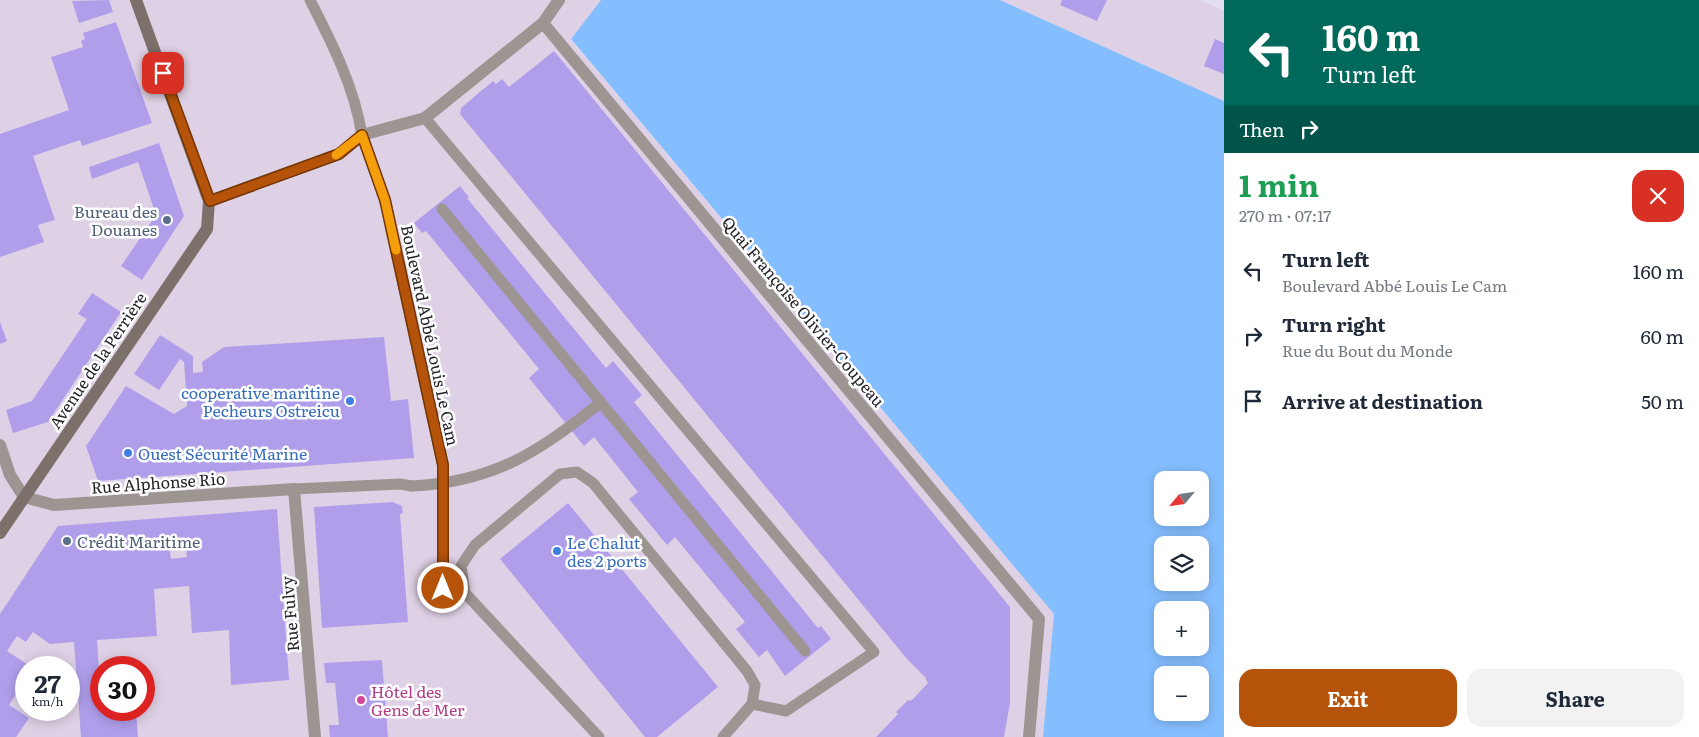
<!DOCTYPE html>
<html lang="en">
<head>
<meta charset="utf-8">
<style>
	:root { --surface:#fff; --page:#f2f2f3; --text:#1f2937; --muted:#747a83; --accent:#b45309 }
	body { margin:0; font-family:Literata,serif; background:var(--page); color:var(--text); height:100vh; display:flex; flex-direction:column; font-size:19px; white-space:nowrap }
	* { box-sizing:border-box; margin:0 }
	p { font-size:16px; color:var(--muted) }
	.icon { flex:none; width:28px; height:28px; fill:none; stroke:currentColor; stroke-width:2; stroke-linecap:round; stroke-linejoin:round }
	.map { position:relative; flex:1; overflow:hidden }
	.side { display:flex; flex-direction:column; background:var(--surface); width:475px }
	.side>* { flex:none }
	.top-card { background:#00695c; color:#fff; overflow:hidden }
	.needle { width:32px; rotate:241deg }
	.buttons { position:absolute; left:1154px; top:471px; display:grid; gap:10px }
	.buttons a { display:grid; place-items:center; width:55px; height:55px; border-radius:10px; background:var(--surface); box-shadow:0 2px 12px #0003; font-size:25px }
	.speed { position:absolute; left:15px; top:656px; display:flex; gap:10px; font-size:25px; font-weight:700; text-align:center }
	.speed>* { display:grid; place-content:center; width:65px; height:65px; border-radius:50%; background:var(--surface); box-shadow:0 2px 12px #0003; line-height:1 }
	.speed small { font-size:12px; font-weight:400 }
	.speed .limit { border:8px solid #d22; background:#fff; color:#111 }
	.pin { position:absolute; display:grid; place-items:center; width:42px; height:42px; color:#fff; margin:-21px; border-radius:10px; box-shadow:0 2px 8px #0006 }
	.me { position:absolute; width:55px; margin:-28px; rotate:0deg; stroke-linejoin:round; filter:drop-shadow(0 0 4px #0008) }
	.turn { display:flex; align-items:center; gap:18px; height:105px; padding:0 15px; font-size:22px }
	.turn .icon { width:65px; height:65px; stroke-width:2.5 }
	.turn b { display:block; font-size:35px; line-height:42px }
	.then { display:flex; align-items:center; height:48px; padding:0 15px; background:#0003; gap:10px; font-size:19px }
	.round { display:grid; place-items:center; flex:none; width:52px; height:52px; border-radius:15px; background:var(--page) }
	.headline { display:flex; align-items:center; justify-content:space-between; height:85px; padding:0 15px }
	h1 { font-size:30px; font-weight:700; line-height:38px; color:#1e9e55 }
	.cta { display:flex; gap:10px; margin-top:auto; padding:10px 15px }
	.cta a { flex:1; height:58px; border-radius:15px; background:var(--accent); color:#fff; font-size:20px; font-weight:700; line-height:58px; text-align:center }
	.cta a+a { background:var(--page); color:var(--text) }
	ul { padding:0; list-style:none }
	li { display:flex; align-items:center; gap:15px; height:65px; padding:0 15px }
	li div { flex:1 }
	li b { display:block; font-size:19px }
	li em { font-style:normal }
	main { display:flex; flex:1; min-height:0 }
	.map>svg:first-child { display:block }
</style>
</head>
<body>
<main>
<div class="map">
<svg width="1224" height="737" viewBox="0 0 1224 737">
	<rect width="100%" height="100%" fill="#e2def0"/>
	<path fill="#dfd1e5" fill-rule="evenodd" d="M0,0H601L571,40L1054,614L1043,737H0ZM26,668H69V710H26ZM101,668H144V710H101Z
		M1000,0H1201L1224,11V101Z"/>
	<path fill="#85beff" fill-rule="evenodd" d="M601,0H1000L1224,101V737H1043L1054,614L571,39ZM1162,480H1200V518H1162ZM1162,545H1200V582H1162ZM1162,610H1200V648H1162ZM1162,675H1200V712H1162Z"/>
	<path fill="#b09eeb" fill-rule="evenodd" d="M109,0L113,12L79,23L72,1Z
		M1062,0H1107L1097,21L1060,5Z
		M116,22L152,123L82,146L80,140L33,156L55,220L38,225L44,242L0,257V134L69,110L51,57L83,47L81,41L85,39L83,33Z
		M1215,39L1224,43V74L1204,66Z
		M554,51L1010,607V703L1004,737H876L898,714L896,712L908,700L910,701L913,699L928,683L925,677L907,659L460,114L461,108L493,81L496,84L502,79L509,87Z
		M159,143L184,216L142,280L121,266L156,215L138,162L92,179L89,167Z
		M460,186L469,197L467,198L606,368L613,361L642,395L634,402L818,628L821,626L831,639L785,676L767,650L759,657L736,629L745,622L675,537L667,545L629,499L638,492L594,437L584,446L529,378L539,369L426,231L422,233L414,223Z
		M92,293L121,312L48,422L13,433L6,410L32,401L87,319L78,314Z
		M0,322L7,341L0,344Z
		M160,335L193,356V373L203,372L202,362L224,347L384,337L391,401L408,399L414,458L98,481L86,446L126,386L174,414L187,406L184,362L180,359L159,390L134,374Z
		M393,502L402,506L403,513L400,514L408,622L322,628L314,507Z
		M568,503L718,687L657,737H645L500,559Z
		M277,509L289,680L231,685L229,630L192,633L189,586L154,589L157,636L97,640L99,671H101V710H136L138,737H81L74,642L50,644L33,632L26,642L17,636L7,651L33,668H26V679L9,705L29,718L16,737H0V614L58,526ZM174,544L175,549H186L187,557L171,559L169,545Z
		M382,660L388,737H330L329,725H339L335,683H326L324,663Z"/>
	<g fill="none" stroke-linecap="round" stroke-linejoin="round">
		<path stroke="#9d9591" stroke-width="11" d="M425,118L874,652L786,711L752,704
			M209,201L339,154L362,135C354,86 332,43 310,0
			M442,209L805,651
			M294,489L400,484L412,486
			M599,737L465,593L461,566L475,545L560,474L577,472L593,483L747,671L755,685L752,704L723,737"/>
		<path stroke="#9d9591" stroke-width="12" d="M543,23L1039,619L1029,737
			M0,445L10,475L24,497L54,505L294,489L315,737
			M443,606V465L385,200L362,135L425,118L543,23L559,0"/>
		<path stroke="#7c706b" stroke-width="12" d="M0,533L207,229L209,201L136,0"/>
		<path stroke="#9d9591" stroke-width="11" d="M412,486C493,482 540,452 601,402"/>
	</g>
	<g fill="none" stroke-linecap="round" stroke-linejoin="round">
		<defs>
			<path id="route" d="M163,73L210,201L339,154L362,135L385,200L443,465V588"/>
		</defs>
		<use href="#route" stroke="#753606" stroke-width="12"/>
		<use href="#route" stroke="#b45309" stroke-width="9"/>
		<path stroke="#f59e0b" stroke-width="9" d="M336,155L362,135L385,200L396,250"/>
	</g>
	<g fill="#5c6f8a" stroke="#fff" stroke-width="2">
		<circle cx="167" cy="220" r="5"/>
		<circle cx="67" cy="541" r="5"/>
	</g>
	<g fill="#3f7fe0" stroke="#fff" stroke-width="2">
		<circle cx="350" cy="401" r="5"/>
		<circle cx="128" cy="453" r="5"/>
		<circle cx="557" cy="551" r="5"/>
	</g>
	<circle fill="#d1479c" stroke="#fff" stroke-width="2" cx="361" cy="700" r="5"/>
	<g text-anchor="middle" dominant-baseline="central" stroke-width="5" stroke-linejoin="round" paint-order="stroke">
		<g font-size="16" fill="#4e5e75" stroke="#fff" text-anchor="end">
			<text x="157" y="211">Bureau des<tspan x="157" dy="18">Douanes</tspan></text>
			<text x="77" y="541" text-anchor="start">Crédit Maritime</text>
		</g>
		<g font-size="16" fill="#242229" stroke="#fff">
			<text transform="translate(804 311) rotate(50)">Quai Françoise Olivier-Coupeau</text>
			<text transform="translate(431 335) rotate(78)">Boulevard Abbé Louis Le Cam</text>
			<text transform="translate(97 360) rotate(-56)">Avenue de la Perrière</text>
			<text transform="translate(158 482) rotate(-4)">Rue Alphonse Rio</text>
			<text transform="translate(289 614) rotate(-95)">Rue Fulvy</text>
		</g>
		<g font-size="16" fill="#366cbe" stroke="#fff" text-anchor="start">
			<text x="340" y="392" text-anchor="end">cooperative maritine<tspan x="340" dy="18">Pecheurs Ostreicu</tspan></text>
			<text x="138" y="453">Ouest Sécurité Marine</text>
			<text x="567" y="542">Le Chalut<tspan x="567" dy="18">des 2 ports</tspan></text>
		</g>
		<g font-size="16" fill="#b23c85" stroke="#fff" text-anchor="start">
			<text x="371" y="691">Hôtel des<tspan x="371" dy="18">Gens de Mer</tspan></text>
		</g>
	</g>
</svg>
<div class="buttons">
<a><svg class="needle" viewBox="-14 -14 28 28"><path d="M0-13l5 13h-10z" fill="#e53935"/><path d="M0 13l5-13h-10z" fill="#747a83"/></svg></a>
<a><svg class="icon" aria-label="layers" viewBox="0 0 24 24"><path d="M12 4l9 5-9 5-9-5zM3 14l9 5 9-5"/></svg></a>
<a>+</a>
<a>−</a>
</div>
<div class="speed"><div>27<small>km/h</small></div><div class="limit">30</div></div>
<div class="pin" style="left:163px;top:73px;background:#d93025"><svg class="icon" aria-label="arrive" viewBox="0 0 24 24"><path d="M6 21V4h12l-3 4 3 4H6"/></svg></div>
<svg class="me" style="left:443px;top:588px" viewBox="-20 -20 40 40"><circle r="17" fill="#b45309" stroke="#fff" stroke-width="3"/><path d="M0-11L8 9 0 5-8 9z" fill="#fff"/></svg>
</div>
<section class="side">
<div class="top-card">
<div class="turn"><svg class="icon" aria-label="left" viewBox="0 0 24 24"><path d="M17 20v-9H6M10 6l-5 5 5 5"/></svg><div><b>160 m</b>Turn left</div></div>
<div class="then">Then<svg class="icon" aria-label="right" viewBox="0 0 24 24"><path d="M7 20v-9h11M14 6l5 5-5 5"/></svg></div>
</div>
<div class="headline"><div><h1>1 min</h1><p>270 m · 07:17</p></div><a class="round" style="background:#d93025;color:#fff"><svg class="icon" aria-label="close" viewBox="0 0 24 24"><path d="M6 6l12 12M18 6L6 18"/></svg></a></div>
<ul>
<li><svg class="icon" aria-label="left" viewBox="0 0 24 24"><path d="M17 20v-9H6M10 6l-5 5 5 5"/></svg><div><b>Turn left</b><p>Boulevard Abbé Louis Le Cam</p></div><em>160 m</em></li>
<li><svg class="icon" aria-label="right" viewBox="0 0 24 24"><path d="M7 20v-9h11M14 6l5 5-5 5"/></svg><div><b>Turn right</b><p>Rue du Bout du Monde</p></div><em>60 m</em></li>
<li><svg class="icon" aria-label="arrive" viewBox="0 0 24 24"><path d="M6 21V4h12l-3 4 3 4H6"/></svg><div><b>Arrive at destination</b></div><em>50 m</em></li>
</ul>
<div class="cta"><a>Exit</a><a>Share</a></div>
</section>
</main>
</body>
</html>
